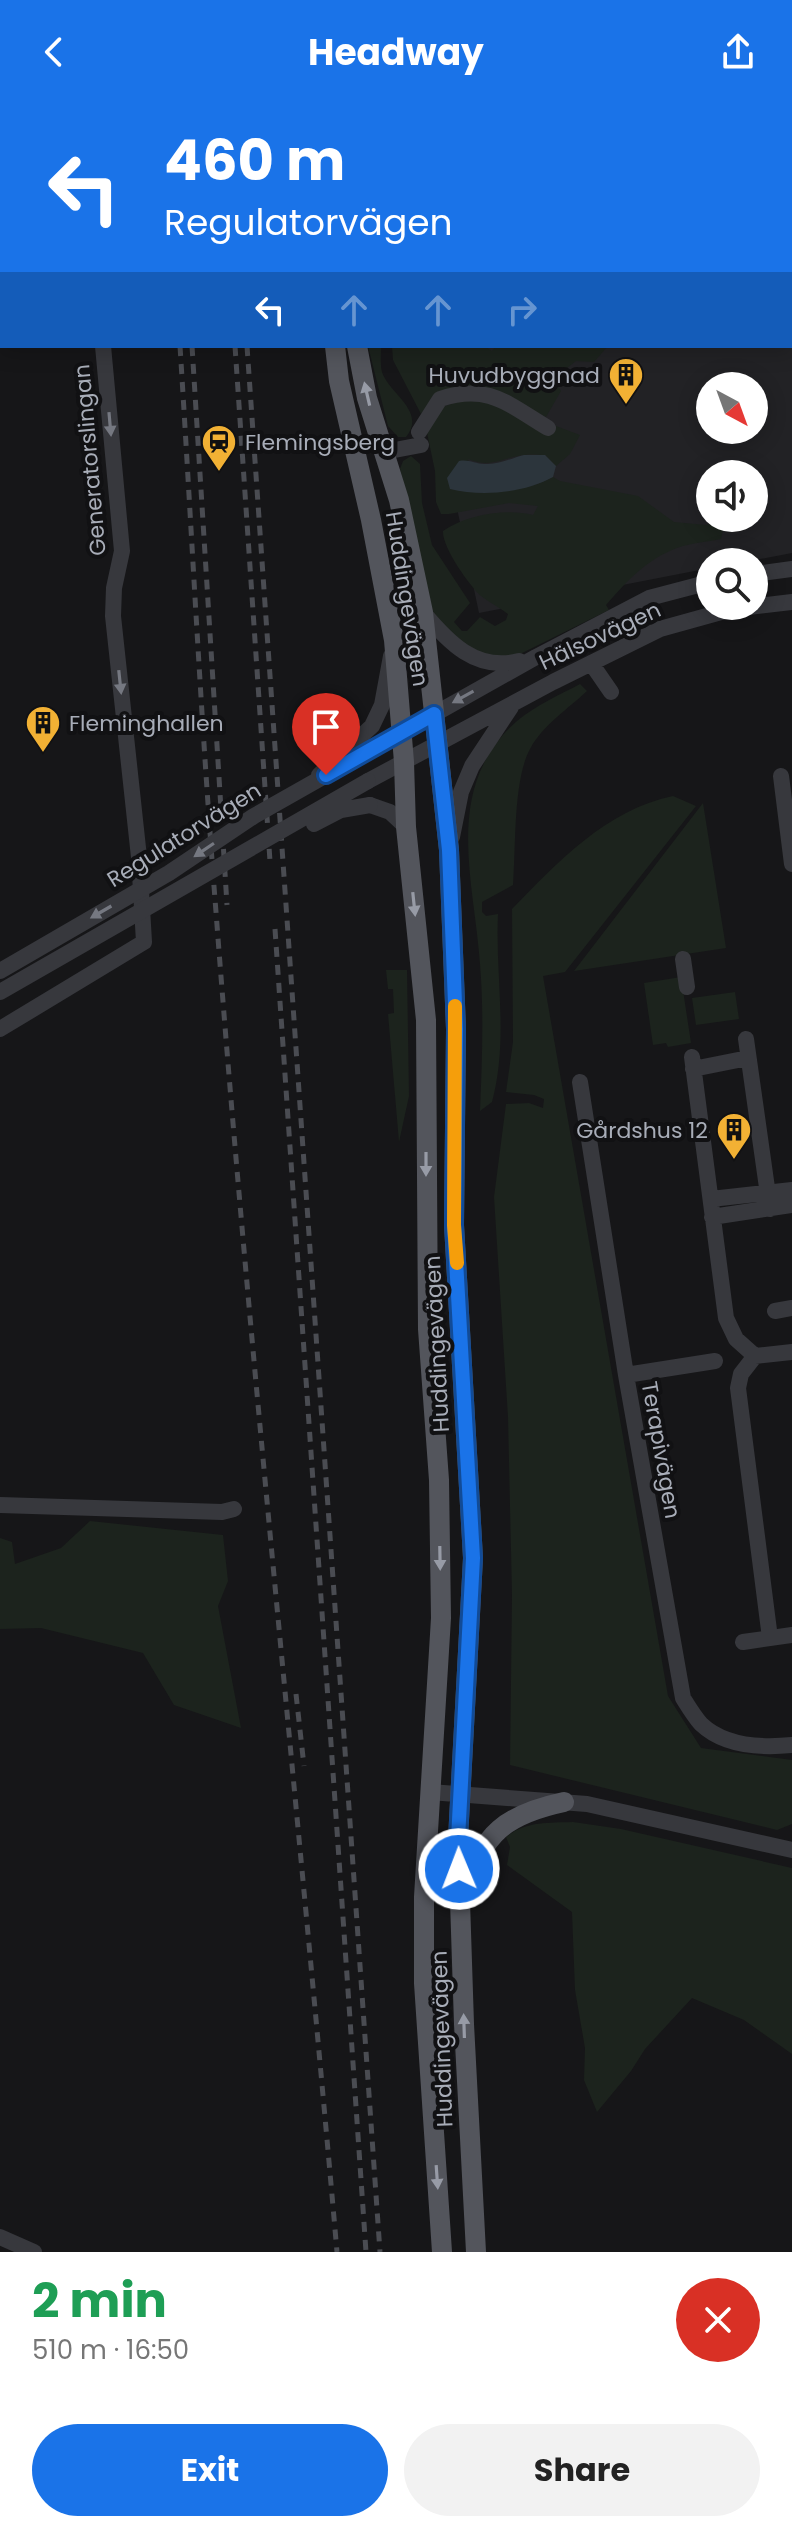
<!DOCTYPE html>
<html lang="en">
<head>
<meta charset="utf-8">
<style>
	:root { --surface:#fff; --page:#f2f2f2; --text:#222; --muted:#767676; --accent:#1a73e8 }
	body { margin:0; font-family:Poppins,sans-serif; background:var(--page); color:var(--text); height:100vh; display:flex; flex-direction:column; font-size:30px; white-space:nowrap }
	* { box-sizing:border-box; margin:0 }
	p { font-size:26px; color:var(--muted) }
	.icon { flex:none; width:44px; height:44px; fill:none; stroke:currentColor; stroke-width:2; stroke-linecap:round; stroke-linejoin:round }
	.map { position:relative; height:2148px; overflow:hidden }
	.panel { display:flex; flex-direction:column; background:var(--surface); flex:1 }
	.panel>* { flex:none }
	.top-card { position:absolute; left:0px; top:0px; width:792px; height:244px; box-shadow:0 4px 20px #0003; background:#1a73e8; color:#fff; overflow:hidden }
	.needle { width:52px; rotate:139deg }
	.tools { position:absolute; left:696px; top:268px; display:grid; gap:16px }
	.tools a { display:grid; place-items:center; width:72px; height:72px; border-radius:50%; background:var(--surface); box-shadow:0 4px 20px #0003; font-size:40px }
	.pin { position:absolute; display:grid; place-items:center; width:68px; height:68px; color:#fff; margin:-82px -34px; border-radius:50% 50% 50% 0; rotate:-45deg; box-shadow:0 0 8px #0007 }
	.pin .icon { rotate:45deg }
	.me { position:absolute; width:88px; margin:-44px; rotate:359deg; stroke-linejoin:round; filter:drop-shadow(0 0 6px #0008) }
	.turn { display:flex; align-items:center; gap:28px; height:168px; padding:0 32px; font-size:36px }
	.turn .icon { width:104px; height:104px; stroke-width:2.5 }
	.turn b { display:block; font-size:56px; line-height:68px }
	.lanes { display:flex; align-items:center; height:76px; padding:0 32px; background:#0003; justify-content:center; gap:40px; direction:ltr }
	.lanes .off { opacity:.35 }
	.round { display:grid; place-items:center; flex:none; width:84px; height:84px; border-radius:42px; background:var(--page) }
	.overview { display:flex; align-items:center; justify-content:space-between; height:136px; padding:0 32px }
	h1 { font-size:48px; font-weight:700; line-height:60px; color:#1e9e55 }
	.primary-button { display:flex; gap:16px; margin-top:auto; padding:16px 32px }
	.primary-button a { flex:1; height:92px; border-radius:48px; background:var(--accent); color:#fff; font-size:32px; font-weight:700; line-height:92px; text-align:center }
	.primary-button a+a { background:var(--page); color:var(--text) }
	header { display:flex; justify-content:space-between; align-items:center; height:104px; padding:0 32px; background:var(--accent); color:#fff; font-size:36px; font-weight:700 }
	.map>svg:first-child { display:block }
</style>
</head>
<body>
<header><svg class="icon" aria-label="back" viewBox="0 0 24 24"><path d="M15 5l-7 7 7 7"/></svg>Headway<svg class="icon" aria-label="share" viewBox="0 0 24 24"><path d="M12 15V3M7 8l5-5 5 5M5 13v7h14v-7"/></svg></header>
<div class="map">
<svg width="792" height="2148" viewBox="0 0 792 2148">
	<rect width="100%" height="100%" fill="#161618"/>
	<path fill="#222225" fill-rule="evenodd" d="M585,0H792V449L744,458H710V464L479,509L423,242H790V2ZM710,282H754V326H710ZM710,370H754V414H710Z"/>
	<path fill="#1c231d" d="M368,242H381C381,250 380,260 382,268C389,290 427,307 406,333H398L388,322Z
		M392,242H484L492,247L496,242H608L594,258L576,257L553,275L561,287L546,313L500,291L436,293L421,310L393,256Z
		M464,296L497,300L580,331L570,350L556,362L545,351C539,351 532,350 525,351C502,353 493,365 468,355L478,389C504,386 530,386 553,373L560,377L638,392L674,418L706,421L725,416L721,435C707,438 690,439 677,444C647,455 626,478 606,501L609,506L514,553L497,555L461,543L434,512L400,365L403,357L411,352L420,360L422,399L432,441L470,499L454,518L462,527H467L480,513L495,522L506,516L508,510C499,503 490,499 481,492C469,481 442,443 443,427C466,411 506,404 533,411L538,402L509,399L449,410H441L436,398L435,367L426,324L439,304Z
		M580,580L587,587C568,605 543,621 530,645C513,676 516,743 513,781L482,798V808L486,812L498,810C495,873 509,935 492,998L480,1007C482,958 484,909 480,860C474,775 442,683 517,617C535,602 559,591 580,580Z
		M673,692L696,702L565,868L543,872L668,1592L701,1644L792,1656V1720L777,1726L510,1661L512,1491L508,1313L494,1093L506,1000L529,999L543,1004L544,995L534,991L506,988L513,938L512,805C558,758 606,706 673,692Z
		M703,699L726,844L574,867Z
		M386,866H407L409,992L399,1038L388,910L394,909L393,885H388Z
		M681,873L691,939L668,943L666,939L653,941L644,879Z
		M735,888L739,915L696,921L692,894Z
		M90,1417L223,1431L228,1477L218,1502L241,1624L174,1601L143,1549L41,1524L0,1525V1434L12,1438L15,1460L61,1444Z
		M573,1718L621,1725L792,1764V1950L744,1916L692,1894L645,1945L631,1967L597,2008L584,1976L585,1944L575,1886L572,1808L507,1761L510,1743L506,1733C526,1717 548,1719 573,1718Z"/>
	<path fill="#2c353c" d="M524,351H545L556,362L553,373C524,389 482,393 450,385L447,374L459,357C469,355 475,360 485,360C498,361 512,354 524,351Z"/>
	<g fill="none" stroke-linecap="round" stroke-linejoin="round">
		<path stroke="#37383d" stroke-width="16" d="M20,2L21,0
			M98,2V0
			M0,56L2,51
			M0,145L2,142
			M0,169H2
			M419,328L440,295C488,279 508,300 548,324
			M384,348L421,341
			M754,470L792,465
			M423,508C448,538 476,568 519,557
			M591,559L611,588
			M367,648L536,553L649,494L710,478
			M319,671L372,622L382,601L391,552
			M781,672L792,760
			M368,677L553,578L660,525L732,505L792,498
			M370,701L390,708L406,723
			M452,733L461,688L472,662L511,603
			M683,855L687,883
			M0,925L144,838L139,753L113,512L114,484L122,447L103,242
			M746,935L770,1105
			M692,953L726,1214L736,1235L755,1252
			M693,965L748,954
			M580,978L626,1271L683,1594C688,1602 694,1612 701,1620C724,1642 762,1644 792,1641
			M711,1095L792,1086
			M712,1113L792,1101
			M775,1207L792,1204
			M626,1271L715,1257
			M0,1401L222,1408L234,1405
			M770,1534L738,1284L741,1270L755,1252L792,1248
			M743,1538L792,1531
			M430,1688L587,1700L792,1746
			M0,2133L34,2148"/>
		<path stroke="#53555c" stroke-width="20" d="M312,0L313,2
			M335,242L339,277L371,416L394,536L404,658L406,723L426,916L428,1225L439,1376L441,1514L424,1793V1879L442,2148
			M357,242L367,294L399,396L423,508L449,746L456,925L454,1121L473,1454L458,1735L464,1920L476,2148
			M468,1787C480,1729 508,1710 564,1698"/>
		<path stroke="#4a4c52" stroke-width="5" stroke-dasharray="10 8" stroke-linecap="butt" d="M164,0V2
			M178,0V2
			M218,0V2
			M232,0V2
			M180,242C192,431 201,619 216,808C250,1255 298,1701 337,2148
			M192,242L227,801
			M235,242L270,757
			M247,242L380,2148
			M275,825L366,2148
			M296,1590L304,1662"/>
		<path stroke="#37383d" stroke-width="16" d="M314,720L341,706L370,701
			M0,867L169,769L254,712L367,648
			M0,888L368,677"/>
	</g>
	<defs><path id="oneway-solid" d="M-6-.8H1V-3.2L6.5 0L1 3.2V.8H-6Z" transform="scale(2)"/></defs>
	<g fill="#979ba6">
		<use href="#oneway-solid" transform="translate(367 290) rotate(-103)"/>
		<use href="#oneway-solid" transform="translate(414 800) rotate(84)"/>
		<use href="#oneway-solid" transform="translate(426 1060) rotate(90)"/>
		<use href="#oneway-solid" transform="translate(440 1454) rotate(89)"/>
		<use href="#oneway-solid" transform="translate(464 1922) rotate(-92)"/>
		<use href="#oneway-solid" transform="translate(437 2073) rotate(86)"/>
	</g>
	<g fill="#757881">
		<use href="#oneway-solid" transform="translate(110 320) rotate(85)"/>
		<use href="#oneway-solid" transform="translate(120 578) rotate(84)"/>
		<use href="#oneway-solid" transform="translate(463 593) rotate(151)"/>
		<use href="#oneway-solid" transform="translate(204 746) rotate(146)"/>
		<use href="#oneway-solid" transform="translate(101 808) rotate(150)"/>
	</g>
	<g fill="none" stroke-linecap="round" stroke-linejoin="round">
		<defs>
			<path id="route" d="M326,671L434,610L449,746L456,925L454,1121L473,1454L458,1735L459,1765"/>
		</defs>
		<use href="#route" stroke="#114b97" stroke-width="20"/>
		<use href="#route" stroke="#1a73e8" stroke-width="14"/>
		<path stroke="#f59e0b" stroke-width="14" d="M455,902L454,1121L457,1159"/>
	</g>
	<defs>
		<symbol id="building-pin" viewBox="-11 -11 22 30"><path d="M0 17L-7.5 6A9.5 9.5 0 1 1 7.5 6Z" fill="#f2b134" stroke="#111113"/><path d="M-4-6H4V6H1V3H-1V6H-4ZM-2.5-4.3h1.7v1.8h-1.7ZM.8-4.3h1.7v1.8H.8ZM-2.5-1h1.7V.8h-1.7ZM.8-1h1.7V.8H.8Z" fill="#111"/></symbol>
		<symbol id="station-pin" viewBox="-11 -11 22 30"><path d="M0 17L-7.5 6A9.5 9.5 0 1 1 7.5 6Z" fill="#f2b134" stroke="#111113"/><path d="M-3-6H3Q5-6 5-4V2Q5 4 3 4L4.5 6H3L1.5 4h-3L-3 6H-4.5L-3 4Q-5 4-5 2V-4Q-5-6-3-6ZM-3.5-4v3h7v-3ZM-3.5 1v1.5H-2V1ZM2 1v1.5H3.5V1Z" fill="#111"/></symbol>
	</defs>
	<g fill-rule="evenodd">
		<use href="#building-pin" x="606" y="251" width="40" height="54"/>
		<use href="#station-pin" x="199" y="318" width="40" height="54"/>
		<use href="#building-pin" x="23" y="599" width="40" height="54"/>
		<use href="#building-pin" x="714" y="1006" width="40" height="54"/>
	</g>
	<g text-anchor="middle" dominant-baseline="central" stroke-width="8" stroke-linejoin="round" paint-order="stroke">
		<g font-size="22" fill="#a8adb8" stroke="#111113" text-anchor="end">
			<text x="600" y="271">Huvudbyggnad</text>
			<text x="245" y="338" text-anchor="start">Flemingsberg</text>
			<text x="69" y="619" text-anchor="start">Fleminghallen</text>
			<text x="708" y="1026">Gårdshus 12</text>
		</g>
		<g font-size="22" fill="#a8adb8" stroke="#111113">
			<text transform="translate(90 356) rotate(-95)">Generatorslingan</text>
			<text transform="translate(407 495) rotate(81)">Huddingevägen</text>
			<text transform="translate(600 532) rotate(-25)">Hälsovägen</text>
			<text transform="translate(184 731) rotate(-32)">Regulatorvägen</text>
			<text transform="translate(437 1240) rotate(-93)">Huddingevägen</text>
			<text transform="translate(661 1346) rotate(80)">Terapivägen</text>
			<text transform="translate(442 1935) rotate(-92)">Huddingevägen</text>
		</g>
	</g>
</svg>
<div class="tools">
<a><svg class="needle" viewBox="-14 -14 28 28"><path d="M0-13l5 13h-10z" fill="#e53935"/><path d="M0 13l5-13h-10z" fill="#767676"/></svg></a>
<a><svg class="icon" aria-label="sound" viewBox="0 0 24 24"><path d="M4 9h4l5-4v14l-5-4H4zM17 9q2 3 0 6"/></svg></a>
<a><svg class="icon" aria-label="search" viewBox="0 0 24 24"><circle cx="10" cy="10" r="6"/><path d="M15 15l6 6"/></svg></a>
</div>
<div class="pin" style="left:326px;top:671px;background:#d93025"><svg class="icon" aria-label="arrive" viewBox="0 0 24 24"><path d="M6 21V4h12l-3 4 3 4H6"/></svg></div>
<svg class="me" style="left:459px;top:1765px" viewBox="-20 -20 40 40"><circle r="17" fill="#1a73e8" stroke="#fff" stroke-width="3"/><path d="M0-11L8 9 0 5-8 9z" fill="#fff"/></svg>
<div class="top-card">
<div class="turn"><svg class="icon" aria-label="left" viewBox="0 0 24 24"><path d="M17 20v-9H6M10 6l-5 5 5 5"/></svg><div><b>460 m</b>Regulatorvägen</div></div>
<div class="lanes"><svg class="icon" aria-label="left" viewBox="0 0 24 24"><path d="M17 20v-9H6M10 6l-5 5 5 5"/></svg><svg class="icon off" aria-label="ahead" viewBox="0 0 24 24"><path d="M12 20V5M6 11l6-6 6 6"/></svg><svg class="icon off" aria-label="ahead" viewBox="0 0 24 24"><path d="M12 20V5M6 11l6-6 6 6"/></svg><svg class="icon off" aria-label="right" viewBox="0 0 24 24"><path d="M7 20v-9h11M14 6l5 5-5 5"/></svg></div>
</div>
</div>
<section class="panel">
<div class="overview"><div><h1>2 min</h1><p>510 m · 16:50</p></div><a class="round" style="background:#d93025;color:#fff"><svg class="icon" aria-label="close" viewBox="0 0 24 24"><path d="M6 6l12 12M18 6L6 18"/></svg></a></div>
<div class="primary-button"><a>Exit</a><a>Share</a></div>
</section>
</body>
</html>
